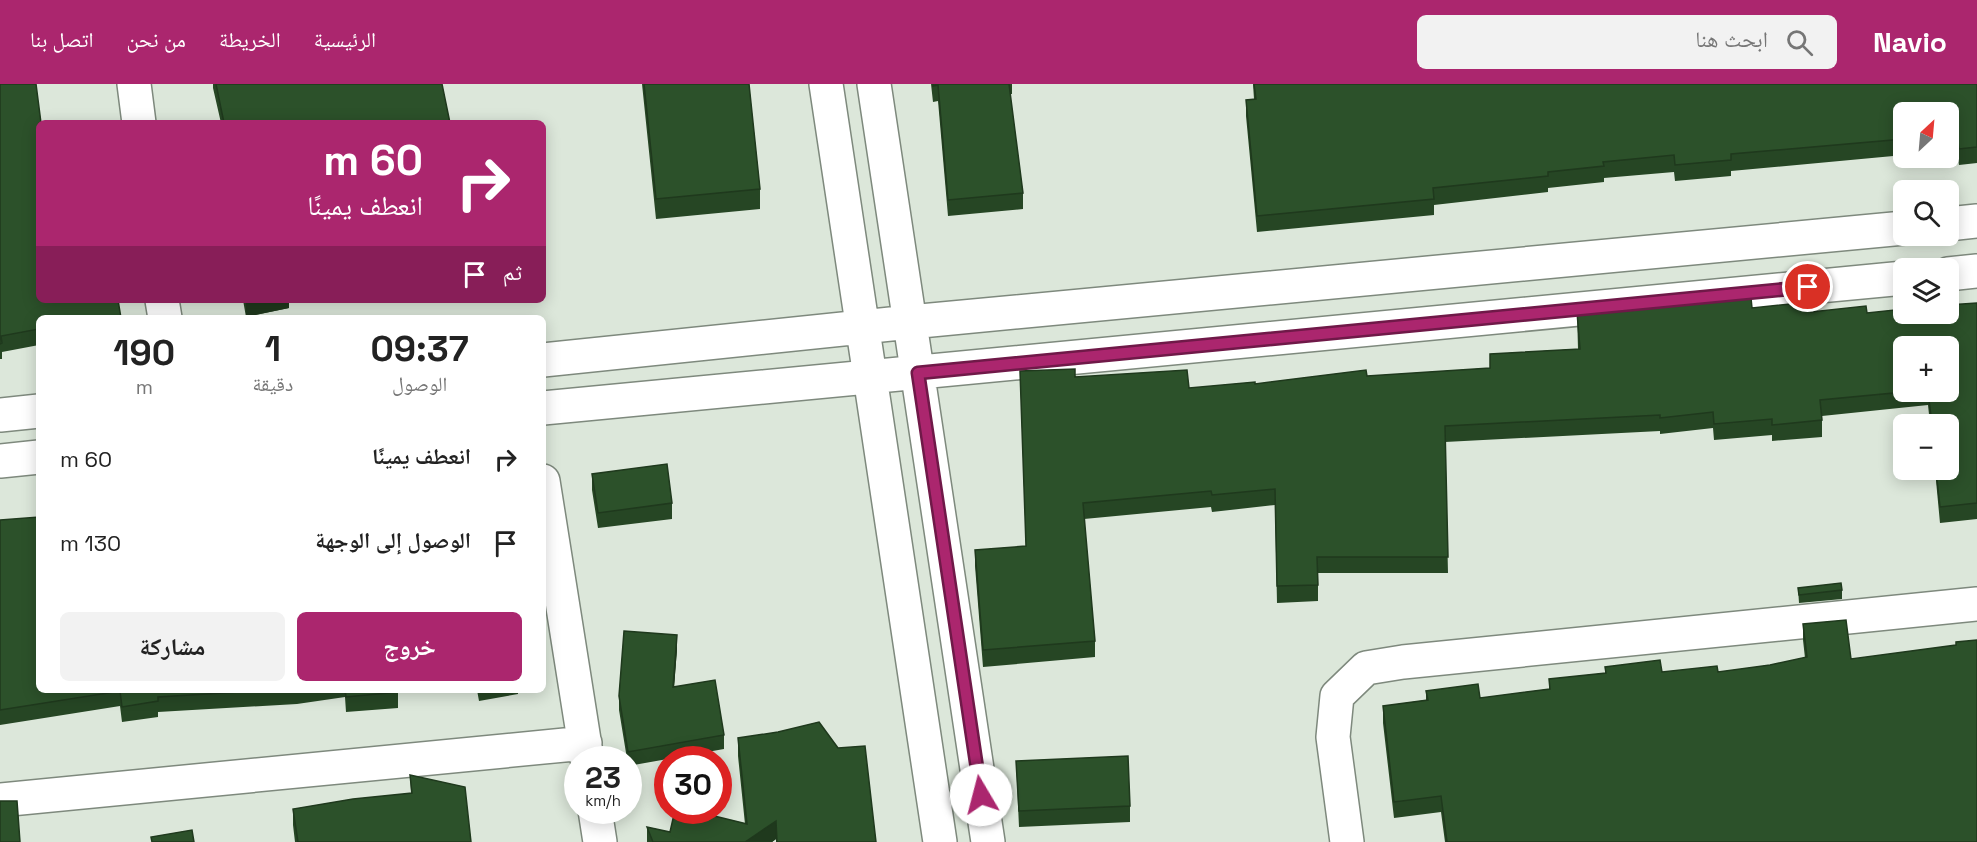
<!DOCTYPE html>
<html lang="ar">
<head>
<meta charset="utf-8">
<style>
	:root { --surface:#fff; --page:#f2f2f2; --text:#222; --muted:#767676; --accent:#ab266e }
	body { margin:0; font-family:"Space Grotesk","Noto Naskh Arabic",sans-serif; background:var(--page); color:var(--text); direction:rtl; height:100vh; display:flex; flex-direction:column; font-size:22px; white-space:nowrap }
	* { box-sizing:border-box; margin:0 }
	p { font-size:20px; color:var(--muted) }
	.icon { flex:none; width:33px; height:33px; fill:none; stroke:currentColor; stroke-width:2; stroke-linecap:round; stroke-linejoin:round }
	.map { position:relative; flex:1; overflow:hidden; direction:ltr }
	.side { position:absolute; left:36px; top:231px; width:510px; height:378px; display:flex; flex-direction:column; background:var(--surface); border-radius:9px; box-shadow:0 3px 15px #0003; direction:rtl }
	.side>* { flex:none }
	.top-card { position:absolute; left:36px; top:36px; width:510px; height:183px; border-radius:9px; box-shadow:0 3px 15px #0003; direction:rtl; background:#ab266e; color:#fff; overflow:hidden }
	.needle { width:39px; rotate:26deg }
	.tools { position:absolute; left:1893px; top:18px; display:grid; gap:12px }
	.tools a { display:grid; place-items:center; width:66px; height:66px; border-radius:9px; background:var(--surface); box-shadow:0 3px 15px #0003; font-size:30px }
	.speed { position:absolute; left:564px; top:662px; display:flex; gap:12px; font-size:30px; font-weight:700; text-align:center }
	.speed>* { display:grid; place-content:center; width:78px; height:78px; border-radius:50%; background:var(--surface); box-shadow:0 3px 15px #0003; line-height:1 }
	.speed small { font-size:15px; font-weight:400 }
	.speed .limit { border:9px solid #d22; background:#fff; color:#111 }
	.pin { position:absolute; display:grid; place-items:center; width:51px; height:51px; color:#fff; margin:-26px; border:3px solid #fff; border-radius:50%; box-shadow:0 2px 6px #0007 }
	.me { position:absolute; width:66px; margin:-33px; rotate:352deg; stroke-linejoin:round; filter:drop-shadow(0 0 4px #0008) }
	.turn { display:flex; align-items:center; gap:21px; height:126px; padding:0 24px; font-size:27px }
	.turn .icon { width:78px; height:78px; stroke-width:2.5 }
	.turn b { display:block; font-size:42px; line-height:51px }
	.then { display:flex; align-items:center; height:57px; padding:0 24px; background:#0003; gap:12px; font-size:22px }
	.eta { display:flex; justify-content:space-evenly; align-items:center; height:102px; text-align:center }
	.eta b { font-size:36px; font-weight:700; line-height:42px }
	.button { display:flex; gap:12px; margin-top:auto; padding:12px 24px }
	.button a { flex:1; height:69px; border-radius:9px; background:var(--accent); color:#fff; font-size:24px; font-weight:700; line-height:69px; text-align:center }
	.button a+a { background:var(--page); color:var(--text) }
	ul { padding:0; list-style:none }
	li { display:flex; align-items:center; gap:18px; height:84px; padding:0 24px }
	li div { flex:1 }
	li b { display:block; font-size:22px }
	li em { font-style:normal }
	header { display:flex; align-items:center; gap:36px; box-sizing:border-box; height:84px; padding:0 30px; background:var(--accent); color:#fff }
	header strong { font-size:28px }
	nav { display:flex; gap:33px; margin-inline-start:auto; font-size:21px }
	.search { width:420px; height:54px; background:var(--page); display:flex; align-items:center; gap:15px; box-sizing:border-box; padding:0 21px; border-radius:9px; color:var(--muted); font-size:22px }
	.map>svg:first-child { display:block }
</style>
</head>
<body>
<header>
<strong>Navio</strong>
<div class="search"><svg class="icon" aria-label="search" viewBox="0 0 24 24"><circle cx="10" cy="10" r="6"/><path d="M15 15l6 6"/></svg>ابحث هنا</div>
<nav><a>الرئيسية</a><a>الخريطة</a><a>من نحن</a><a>اتصل بنا</a></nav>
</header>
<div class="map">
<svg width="1977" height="758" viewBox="0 0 1977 758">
	<rect width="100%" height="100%" fill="#dce7da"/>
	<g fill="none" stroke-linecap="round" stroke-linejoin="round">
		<defs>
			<path id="street" d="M134,0L139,39
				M826,0L940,758
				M874,0L988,758
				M1948,140L1977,137
				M1948,190L1977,187
				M162,216L165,234
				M543,276L910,238L1904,144
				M543,324L1904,194
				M0,331L39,327
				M0,377L39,373
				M543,397L587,675
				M0,716L585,659
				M595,726L600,758
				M1347,758L1333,653L1337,612L1366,584L1403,578L1977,520"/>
		</defs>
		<use href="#street" stroke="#7e897d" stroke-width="36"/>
		<use href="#street" stroke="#fff" stroke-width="33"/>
	</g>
	<path fill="#264624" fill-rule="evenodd" d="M0,0L39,234V261L2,268V275H0Z
		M213,0H442L450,39H221L213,4Z
		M642,0H749L760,105V125L656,135Z
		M931,0H1012V10H1010L1023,109V125L948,132L938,17L933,18Z
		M1253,0H1977V79L1959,81L1957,66L1948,67V28H1904V71L1731,87V92L1675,97L1674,88L1604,94V98L1548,104V108L1434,121V131L1257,148L1246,32V16L1254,15Z
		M243,216H289V224L246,233Z
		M1977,219V435L1940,439L1935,386H1948V340H1930L1928,321L1822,332V353L1772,357V351L1714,356L1713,344L1660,350V347L1445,358L1448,489H1318V517L1277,519L1275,421L1212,428L1211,423L1084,435L1095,557V573L983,583L975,482V466L1026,462L1020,287L1189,304L1490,284V270L1578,265L1577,228L1752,224L1811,228L1867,229ZM1948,262V308H1904Z
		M592,390L672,419V435L598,444L592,406Z
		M0,436L39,606H398V624L346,628L345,613L297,620L158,628V633L122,638L120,622L0,641Z
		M1798,504L1842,506V515L1799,519Z
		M1803,540L1851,575L1977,758H1445L1441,728L1394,734L1383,639V622L1426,616V607L1480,614L1549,605V595L1605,589V583L1662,588H1718L1770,581L1805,574L1803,556Z
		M677,565L674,603L724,651V665L628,682V675H627L619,626V612Z
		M477,606H518V610L479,617Z
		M738,654L876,758H776V755L772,758H647V743L670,748L745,740L738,672Z
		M1016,677L1130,722V738L1019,743Z
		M410,691L471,758H295L293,741V725L411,709Z"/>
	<path fill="#1f391d" d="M250,216H289V224L246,233V217Z
		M677,551V565L673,617V603Z
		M776,737V755L772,758H745Z"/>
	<path fill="#2c512a" stroke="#1f391d" stroke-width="1.5" d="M0,0H36L41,39H39V216H118L121,234H39V245L1,252L2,259L0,260Z
		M216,0H442L450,39H224Z
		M644,0H749L760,105L656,115Z
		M933,0H1009L1023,109L948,116L938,1L933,2Z
		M1254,0H1977V63L1959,65L1957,50H1948V28H1904V55L1731,70V76L1675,81L1674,71L1603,78L1604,82L1548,88V92L1433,104L1434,115L1257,132L1246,16L1256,15Z
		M1751,214L1752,224L1810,218L1811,228L1866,222L1867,229L1904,225V230H1948V221L1977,219V419L1940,423L1936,386H1948V340H1932L1928,308H1948V262H1904V308L1820,316L1822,336L1772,341V335L1714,340L1713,328L1660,334V331L1445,342L1448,473H1317L1318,501L1277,502L1275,405L1212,411L1211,407L1083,419L1095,557L983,566L975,466L1026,462L1020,287L1075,285V293L1187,286L1189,304L1255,298V300L1366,286L1367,292L1490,284V270L1580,265L1577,228Z
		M667,380L672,419L598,429L592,390Z
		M39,433V606H273L158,613V617L122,623L120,607L0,626V436Z
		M1841,499L1842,506L1799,511L1798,504Z
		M1846,536L1851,575L1956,561V558L1977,556V758H1447L1441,712L1394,718L1383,622L1428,616L1426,607L1478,600L1480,614L1550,605L1549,595L1606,589L1605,583L1660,576L1662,588L1717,582L1718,588L1770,581L1807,573L1803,540Z
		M624,547L677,551L673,603L715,596L724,651L628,668L619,612Z
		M345,606H398V608L346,613Z
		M819,638L838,664L865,662L876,758H777L776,737L745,758H653L647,743L670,748L675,726H690L747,740L738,654L778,648Z
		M1128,672L1130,722L1019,727L1016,677Z
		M410,691L465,703L471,758H298L293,725L353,715L412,709Z
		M0,717H17L20,758H0Z
		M192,746L194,758H152L151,753Z"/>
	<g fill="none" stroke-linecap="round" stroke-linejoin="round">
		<defs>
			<path id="route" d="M981,711L918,289L1808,203"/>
		</defs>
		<use href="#route" stroke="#6f1948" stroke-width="15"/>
		<use href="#route" stroke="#ab266e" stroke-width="10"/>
	</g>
</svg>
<div class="tools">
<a><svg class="needle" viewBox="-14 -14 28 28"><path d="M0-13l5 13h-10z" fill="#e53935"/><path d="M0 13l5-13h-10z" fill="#767676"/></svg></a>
<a><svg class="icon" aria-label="search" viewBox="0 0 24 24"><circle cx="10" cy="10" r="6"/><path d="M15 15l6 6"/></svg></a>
<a><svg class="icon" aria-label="layers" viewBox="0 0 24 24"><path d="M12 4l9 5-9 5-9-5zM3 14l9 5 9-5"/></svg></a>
<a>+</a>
<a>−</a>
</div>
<div class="speed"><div>23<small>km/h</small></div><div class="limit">30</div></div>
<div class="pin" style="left:1808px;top:203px;background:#d93025"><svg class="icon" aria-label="arrive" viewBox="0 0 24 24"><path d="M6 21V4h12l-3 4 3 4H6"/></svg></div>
<svg class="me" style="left:981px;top:711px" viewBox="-20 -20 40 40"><circle r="19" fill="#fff"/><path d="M0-13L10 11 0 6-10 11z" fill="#ab266e"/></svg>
<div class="top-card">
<div class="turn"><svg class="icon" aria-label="right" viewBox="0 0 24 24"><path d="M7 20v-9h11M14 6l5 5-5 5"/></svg><div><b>60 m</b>انعطف يمينًا</div></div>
<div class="then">ثم<svg class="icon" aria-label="arrive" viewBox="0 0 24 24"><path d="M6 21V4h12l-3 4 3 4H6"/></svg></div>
</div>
<section class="side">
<div class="eta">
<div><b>09:37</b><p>الوصول</p></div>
<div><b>1</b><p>دقيقة</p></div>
<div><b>190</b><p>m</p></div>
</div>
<ul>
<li><svg class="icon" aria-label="right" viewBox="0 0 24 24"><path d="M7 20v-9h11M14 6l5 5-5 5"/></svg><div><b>انعطف يمينًا</b></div><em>60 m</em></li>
<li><svg class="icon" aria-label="arrive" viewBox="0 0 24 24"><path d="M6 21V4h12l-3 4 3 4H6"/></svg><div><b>الوصول إلى الوجهة</b></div><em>130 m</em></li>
</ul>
<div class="button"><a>خروج</a><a>مشاركة</a></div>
</section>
</div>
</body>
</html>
